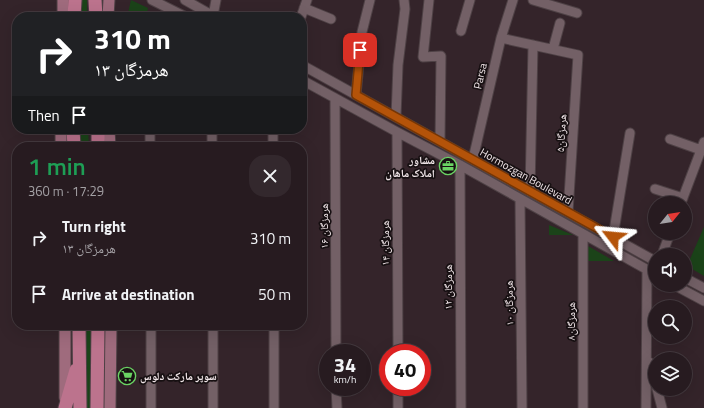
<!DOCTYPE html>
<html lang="en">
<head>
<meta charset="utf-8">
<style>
	:root { --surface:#271b20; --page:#33282d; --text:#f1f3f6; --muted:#a4a1a5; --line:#43393e }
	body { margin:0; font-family:"Titillium Web","Noto Naskh Arabic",sans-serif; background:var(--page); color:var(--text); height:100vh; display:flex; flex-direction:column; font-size:15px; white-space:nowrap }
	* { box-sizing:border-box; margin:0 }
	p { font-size:13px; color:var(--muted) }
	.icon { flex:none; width:22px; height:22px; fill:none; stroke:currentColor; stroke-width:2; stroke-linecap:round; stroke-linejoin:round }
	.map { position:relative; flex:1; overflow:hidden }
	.drawer { position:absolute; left:12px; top:142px; width:295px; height:188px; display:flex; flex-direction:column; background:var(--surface); border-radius:16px; box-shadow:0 4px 16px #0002,0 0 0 1px var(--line) }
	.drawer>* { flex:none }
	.banner { position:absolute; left:12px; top:12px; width:295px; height:122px; border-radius:16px; box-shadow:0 4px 16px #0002,0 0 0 1px var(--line); background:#202124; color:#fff; overflow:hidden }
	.needle { width:26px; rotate:60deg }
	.tools { position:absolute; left:648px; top:196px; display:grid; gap:8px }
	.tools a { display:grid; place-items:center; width:44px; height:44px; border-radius:50%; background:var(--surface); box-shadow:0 4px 16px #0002,0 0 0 1px var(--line); font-size:20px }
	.speed { position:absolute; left:319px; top:344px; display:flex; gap:8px; font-size:20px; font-weight:700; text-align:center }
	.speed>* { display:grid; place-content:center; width:52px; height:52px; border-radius:50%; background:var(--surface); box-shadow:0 4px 16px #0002,0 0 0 1px var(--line); line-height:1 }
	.speed small { font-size:10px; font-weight:400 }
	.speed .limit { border:6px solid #d22; background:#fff; color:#111 }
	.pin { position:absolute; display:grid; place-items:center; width:34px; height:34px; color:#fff; margin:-17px; border-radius:8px; box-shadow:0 2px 6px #0006 }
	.me { position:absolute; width:44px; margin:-22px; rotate:299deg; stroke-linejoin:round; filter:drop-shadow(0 0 3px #0008) }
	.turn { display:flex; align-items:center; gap:14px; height:84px; padding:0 16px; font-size:18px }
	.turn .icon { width:52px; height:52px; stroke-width:2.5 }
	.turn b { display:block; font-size:28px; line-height:34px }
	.then { display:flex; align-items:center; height:38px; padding:0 16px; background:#0003; gap:8px; font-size:15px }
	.round { display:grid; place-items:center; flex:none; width:42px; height:42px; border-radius:16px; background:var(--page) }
	.overview { display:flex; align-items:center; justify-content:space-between; height:68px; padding:0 16px }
	h1 { font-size:24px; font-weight:600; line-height:30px; color:#1e9e55 }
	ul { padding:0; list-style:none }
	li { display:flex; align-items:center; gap:12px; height:56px; padding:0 16px }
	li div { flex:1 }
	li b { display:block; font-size:15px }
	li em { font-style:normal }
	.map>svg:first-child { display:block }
</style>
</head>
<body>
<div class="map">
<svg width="704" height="408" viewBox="0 0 704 408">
	<rect width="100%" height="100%" fill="#34242a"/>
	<path fill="#1b4319" d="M80,0H87V17H80Z
		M131,0L148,8L146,17H127Z
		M80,129H88L89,147H81Z
		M549,225L573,235H549Z
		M704,227V276L687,266Z
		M588,246L614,261H587Z
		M84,325H94L91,408H84Z"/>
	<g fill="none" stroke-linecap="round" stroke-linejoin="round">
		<defs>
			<path id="minor" d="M152,0L186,17
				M185,0L215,17
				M429,0L423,57L441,56L440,141
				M533,0L577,13
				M304,8L331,19
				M213,16L216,0
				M301,17L307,0
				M461,31L470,0
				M501,38L578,55L568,212
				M553,49L560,23
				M302,65L655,261
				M302,80L397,132L460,165L655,274
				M356,95L362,32L370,0
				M335,98L336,353
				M396,117L398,65L405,9L404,0
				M150,129V147
				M212,129V147
				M273,129V147
				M397,132L398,353
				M670,139L701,150
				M473,159L501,38L513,0
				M460,165L461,408
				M655,189L683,198
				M530,192L533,45
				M520,199L522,408
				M681,203L704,142
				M613,237L630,133
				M662,255L670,233
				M685,278L704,288
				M674,285L704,301
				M151,325V408
				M213,325V408
				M274,325V408
				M649,362L655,382
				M336,387L337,408
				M398,387V408
				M657,389L662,408
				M583,408V234
				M646,408L647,270"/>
			<path id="major" d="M63,17V0
				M108,17L109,0
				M61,129V147
				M109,129L110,147
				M65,325V398
				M110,408L111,325"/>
			<path id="highway" d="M95,0L96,17
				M74,17L75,0
				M73,129L74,147
				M98,129V147
				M79,325L80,408
				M65,408L76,370
				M97,408L98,325"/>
		</defs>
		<use href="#minor" stroke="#4e4145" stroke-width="11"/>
		<use href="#major" stroke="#4e4145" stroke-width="13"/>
		<use href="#highway" stroke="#4e4145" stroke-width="15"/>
		<use href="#minor" stroke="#736066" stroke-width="9"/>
		<use href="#major" stroke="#9f6b7d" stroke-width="11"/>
		<use href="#highway" stroke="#bc738d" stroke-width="13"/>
	</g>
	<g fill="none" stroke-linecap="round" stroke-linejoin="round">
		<defs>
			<path id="route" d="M360,50L356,95L613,237"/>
		</defs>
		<use href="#route" stroke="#753606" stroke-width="10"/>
		<use href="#route" stroke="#b45309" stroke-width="7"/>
	</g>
	<defs>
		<symbol id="office-ring" viewBox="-11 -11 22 22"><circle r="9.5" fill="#171012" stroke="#6ad363" stroke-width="1.5"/><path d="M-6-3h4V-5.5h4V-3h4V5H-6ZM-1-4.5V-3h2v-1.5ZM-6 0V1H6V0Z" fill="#6ad363"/></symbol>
		<symbol id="supermarket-ring" viewBox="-11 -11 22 22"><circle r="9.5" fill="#171012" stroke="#6ad363" stroke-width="1.5"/><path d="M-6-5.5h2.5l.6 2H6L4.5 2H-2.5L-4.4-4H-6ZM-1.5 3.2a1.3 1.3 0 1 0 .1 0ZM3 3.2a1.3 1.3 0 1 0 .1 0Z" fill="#6ad363"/></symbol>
	</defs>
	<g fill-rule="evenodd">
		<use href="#office-ring" x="438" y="156" width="20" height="20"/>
		<use href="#supermarket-ring" x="117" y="366" width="20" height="20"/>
	</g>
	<g text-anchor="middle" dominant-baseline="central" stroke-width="3.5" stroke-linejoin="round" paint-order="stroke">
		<g font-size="11" fill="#f0e5e8" stroke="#171012">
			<text transform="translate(480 76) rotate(-77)">Parsa</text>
			<text transform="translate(561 133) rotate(-86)">هرمزگان۵</text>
			<text transform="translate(526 176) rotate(29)">Hormozgan Boulevard</text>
			<text transform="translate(324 226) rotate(-90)">هرمزگان ۱۶</text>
			<text transform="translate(385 243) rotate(-90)">هرمزگان ۱۴</text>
			<text transform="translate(448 287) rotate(-90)">هرمزگان ۱۲</text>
			<text transform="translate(509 303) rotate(-91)">هرمزگان ۱۰</text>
			<text transform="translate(571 321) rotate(-90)">هرمزگان۸</text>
		</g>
		<g font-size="11" font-weight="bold" fill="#f0e5e8" stroke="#171012" text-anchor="end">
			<text x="435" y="160">مشاور<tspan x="435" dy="13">املاک ماهان</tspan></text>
			<text x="140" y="376" text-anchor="start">سوپر مارکت دلوس</text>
		</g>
	</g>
</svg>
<div class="tools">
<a><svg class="needle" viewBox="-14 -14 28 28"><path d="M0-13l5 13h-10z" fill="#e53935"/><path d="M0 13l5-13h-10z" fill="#a4a1a5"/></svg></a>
<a><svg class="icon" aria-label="sound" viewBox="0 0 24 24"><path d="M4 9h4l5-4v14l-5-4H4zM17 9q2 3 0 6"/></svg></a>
<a><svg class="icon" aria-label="search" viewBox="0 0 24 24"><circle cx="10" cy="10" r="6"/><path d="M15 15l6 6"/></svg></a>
<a><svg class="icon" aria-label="layers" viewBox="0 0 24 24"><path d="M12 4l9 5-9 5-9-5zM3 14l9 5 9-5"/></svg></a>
</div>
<div class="speed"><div>34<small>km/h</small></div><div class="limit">40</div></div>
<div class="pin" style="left:360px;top:50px;background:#d93025"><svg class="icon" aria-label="arrive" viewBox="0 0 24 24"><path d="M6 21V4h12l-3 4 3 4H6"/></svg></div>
<svg class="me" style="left:613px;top:237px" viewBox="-20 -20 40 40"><path d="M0-17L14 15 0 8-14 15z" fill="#b45309" stroke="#fff" stroke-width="4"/></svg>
<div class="banner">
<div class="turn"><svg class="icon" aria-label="right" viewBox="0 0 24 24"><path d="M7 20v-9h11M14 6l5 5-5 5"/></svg><div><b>310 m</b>هرمزگان ۱۳</div></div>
<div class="then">Then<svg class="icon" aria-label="arrive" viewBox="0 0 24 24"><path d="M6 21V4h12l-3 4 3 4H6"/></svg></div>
</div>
<section class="drawer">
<div class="overview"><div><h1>1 min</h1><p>360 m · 17:29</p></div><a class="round"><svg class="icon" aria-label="close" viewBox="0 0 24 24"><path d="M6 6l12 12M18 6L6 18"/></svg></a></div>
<ul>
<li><svg class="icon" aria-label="right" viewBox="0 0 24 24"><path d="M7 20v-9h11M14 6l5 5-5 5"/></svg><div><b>Turn right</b><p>هرمزگان ۱۳</p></div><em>310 m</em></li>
<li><svg class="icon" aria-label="arrive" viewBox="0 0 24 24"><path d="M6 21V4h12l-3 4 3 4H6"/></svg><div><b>Arrive at destination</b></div><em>50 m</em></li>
</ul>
</section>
</div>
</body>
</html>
